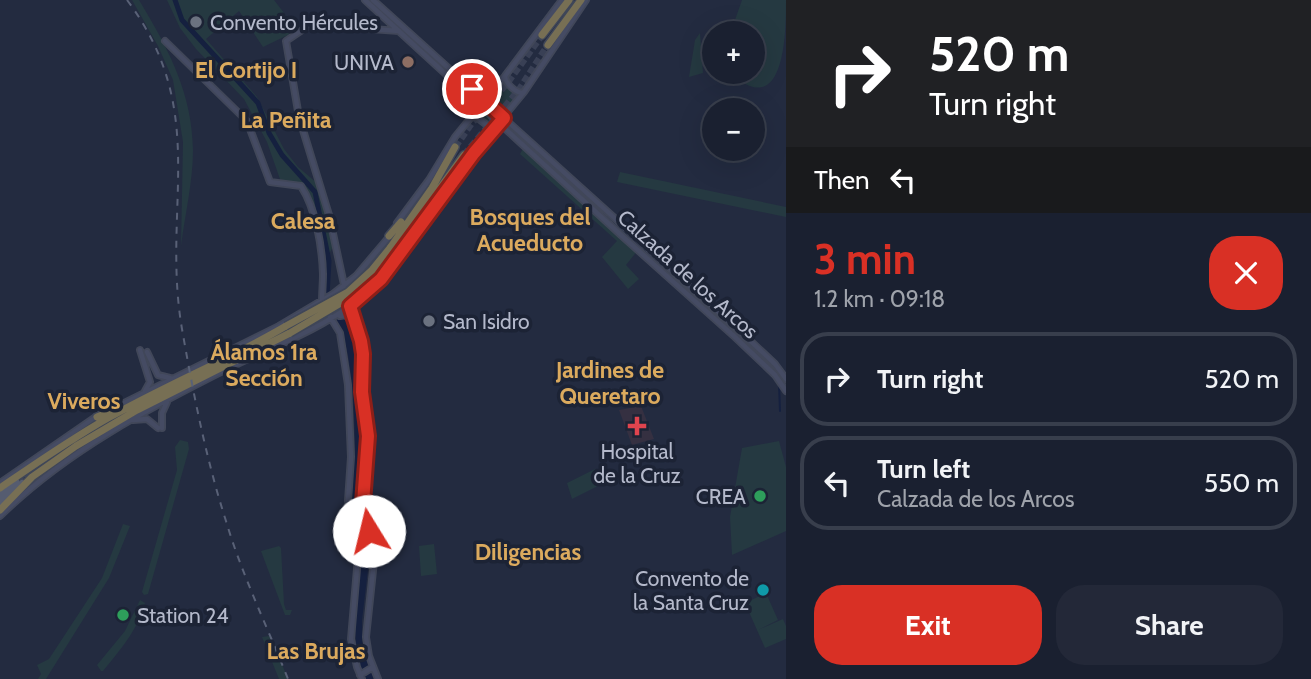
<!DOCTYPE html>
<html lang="en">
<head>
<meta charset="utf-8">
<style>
	:root { --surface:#1a2030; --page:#232838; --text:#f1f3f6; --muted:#9fa3ab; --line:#383e4c; --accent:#d93025 }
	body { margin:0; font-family:Cabin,sans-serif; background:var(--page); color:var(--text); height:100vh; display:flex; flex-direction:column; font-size:26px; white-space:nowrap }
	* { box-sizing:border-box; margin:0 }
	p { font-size:23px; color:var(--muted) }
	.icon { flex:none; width:38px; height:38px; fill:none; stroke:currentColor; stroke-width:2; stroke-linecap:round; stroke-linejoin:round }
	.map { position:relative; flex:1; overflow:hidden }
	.details { display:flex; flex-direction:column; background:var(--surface); width:525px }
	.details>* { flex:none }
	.top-card { background:#202124; color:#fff; overflow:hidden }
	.fabs { position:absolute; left:702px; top:21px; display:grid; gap:14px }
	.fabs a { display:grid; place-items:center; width:63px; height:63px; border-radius:50%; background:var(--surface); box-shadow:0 7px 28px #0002,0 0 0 2px var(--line); font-size:35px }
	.pin { position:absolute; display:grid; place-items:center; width:60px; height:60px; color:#fff; margin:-30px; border:4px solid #fff; border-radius:50%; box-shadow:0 2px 7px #0007 }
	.me { position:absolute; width:77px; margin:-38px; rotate:351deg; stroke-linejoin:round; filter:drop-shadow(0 0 5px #0008) }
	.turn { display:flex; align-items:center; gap:24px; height:147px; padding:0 28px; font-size:32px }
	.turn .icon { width:91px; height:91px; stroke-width:2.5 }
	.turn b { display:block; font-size:49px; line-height:60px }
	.then { display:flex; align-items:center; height:66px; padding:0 28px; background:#0003; gap:14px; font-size:26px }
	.round { display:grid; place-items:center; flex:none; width:74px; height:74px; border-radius:28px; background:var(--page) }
	.summary { display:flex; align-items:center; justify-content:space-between; height:119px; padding:0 28px }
	h1 { font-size:42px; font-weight:700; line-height:52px; color:var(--accent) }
	.primary-button { display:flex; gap:14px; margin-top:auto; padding:14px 28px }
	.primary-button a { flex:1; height:80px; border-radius:28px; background:var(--accent); color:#fff; font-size:28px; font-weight:700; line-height:80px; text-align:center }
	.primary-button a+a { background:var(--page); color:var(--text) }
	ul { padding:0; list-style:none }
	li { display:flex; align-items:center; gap:21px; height:94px; margin:0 14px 10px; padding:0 14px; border:4px solid var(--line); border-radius:28px }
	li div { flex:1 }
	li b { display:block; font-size:26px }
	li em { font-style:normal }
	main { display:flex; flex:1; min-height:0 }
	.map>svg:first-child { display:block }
</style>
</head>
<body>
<main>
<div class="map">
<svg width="786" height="679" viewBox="0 0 786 679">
	<rect width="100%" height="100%" fill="#232b40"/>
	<path fill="#353041" d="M641,406L654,439L632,445L619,410Z"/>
	<path fill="#253941" d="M132,0H139L142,5C170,52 192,94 193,150C193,181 185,215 181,246L183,142L173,80L158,46Z
		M167,0H274L295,27L288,35L263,47L239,11L206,39L257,97L284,149L298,167L317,183L325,204L333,247L330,252L323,254L314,209L304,187L281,182L267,142L244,99L196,49L180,28Z
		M366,0H370L483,100L502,83L518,97L500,117L749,342C762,354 786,371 786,389L776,372L497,121L492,127L477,111L481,106Z
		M742,0H786C786,29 786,118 735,77L734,72H752V33H733L735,20Z
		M700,33L703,73L689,77L695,40Z
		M524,147L638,250L626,265L639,279L628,289L602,257L617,241L520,154Z
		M620,172L786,207V217L617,182Z
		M180,440L188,442L189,449L148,594L144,595L142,592L177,470L175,447Z
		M779,441L786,467V531L732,555L730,517L742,448Z
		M595,469L602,484L572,499L567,483Z
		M123,524L130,526L109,578L46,679H38L41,674L37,665L49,659L102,578Z
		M434,544L437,574L421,576L419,546Z
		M279,546L281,548L284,604L286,610H292L290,615H285L261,551Z
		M766,593L778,620L758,630L783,619L786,626V639L765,648L745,603Z
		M140,600L145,603C137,631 121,649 103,671H101L97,665L125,631Z
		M269,636L272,640L288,679H279L262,637Z"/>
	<path fill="#15203f" d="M344,315L354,333L358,348L362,453L359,503L369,561L362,620V641L368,666L374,679H366C346,640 361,599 361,558C361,538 354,519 352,499C350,484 354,467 355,451C355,421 353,344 336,320Z"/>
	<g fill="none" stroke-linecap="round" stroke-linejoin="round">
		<path stroke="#15203f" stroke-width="2" d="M368,0L480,101
			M484,105L779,373V379
			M779,384L780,411"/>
		<path stroke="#15203f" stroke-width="5" d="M175,0L182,20L258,103L269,133L282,155L315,192L329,261L327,295L330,301"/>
		<path stroke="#394055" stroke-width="7" stroke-dasharray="7 3.5" stroke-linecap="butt" d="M455,147L471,124L508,82L542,35
			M464,155L519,90L548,45"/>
		<defs>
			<path id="secondary" d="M365,0L621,235L735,337L775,375L786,391
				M373,0L742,333L775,364L786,379
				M165,41L247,121L270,182L301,186C316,209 322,246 323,274C323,283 322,293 322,302
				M505,77C506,84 516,93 523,93
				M474,115L492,129L491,131
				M428,217L474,153L524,92L586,0
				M397,223L429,180L455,137L505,76L562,0
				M346,294L329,215L299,117L286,41L314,22L329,26L399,31
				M350,306L361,341L363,354L362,392L367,436L364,503L374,561L366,637L369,656L378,679
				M326,310L340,333L348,385L351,457L348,501L358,557L351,639L357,667L362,679
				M340,316L346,315L354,325
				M140,350L150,382L145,391
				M147,352L158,375L170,378
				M114,408L279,326L333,294L356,276L389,237
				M133,420L147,419L158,428
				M162,428V413L167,402
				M0,483L97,416
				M0,516C66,451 149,408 231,367C272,347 317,331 354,303C379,283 397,258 417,232
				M354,530L366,528L368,525
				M360,675L373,667"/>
			<path id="primary" d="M0,495L16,481
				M0,502L22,483"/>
			<path id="highway" d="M542,35L569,0
				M548,45L581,0
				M417,232L428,212
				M389,236L401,222
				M390,248L432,188L455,147
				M394,251L464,155
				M97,417L117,409
				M0,488C35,464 71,439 108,418C167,385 228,360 286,326
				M0,510L32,477L76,446L137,410L290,333"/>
		</defs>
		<use href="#secondary" stroke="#414759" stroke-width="8"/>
		<use href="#primary" stroke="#414759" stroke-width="10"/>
		<use href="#highway" stroke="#3f4658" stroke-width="10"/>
		<use href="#secondary" stroke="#454b63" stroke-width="4.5"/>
		<use href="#primary" stroke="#555c70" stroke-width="6"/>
		<use href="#highway" stroke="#776f54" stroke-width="7"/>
		<path stroke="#596177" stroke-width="2" stroke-dasharray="7 7" stroke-linecap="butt" d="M127,0C211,112 161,207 182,329C193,392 206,459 226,521C242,575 267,626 288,679"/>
		<defs>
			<path id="highway-bridge" d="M286,326L348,292L372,270L390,248
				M290,333L356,294L373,278L394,251"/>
		</defs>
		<use href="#highway-bridge" stroke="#3f4658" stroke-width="10" stroke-linecap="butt"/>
		<use href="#highway-bridge" stroke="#776f54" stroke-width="7"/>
	</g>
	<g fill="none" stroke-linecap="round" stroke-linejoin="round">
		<defs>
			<path id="route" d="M369,531L363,503L368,436L362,392L363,354L361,341L350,306L381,279L474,153L504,118L472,89"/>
		</defs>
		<use href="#route" stroke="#8d1f18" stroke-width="18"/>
		<use href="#route" stroke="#d93025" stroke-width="12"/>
	</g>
	<g fill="#6b7280" stroke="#1c2335" stroke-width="2.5">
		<circle cx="196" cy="22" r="7"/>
		<circle cx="429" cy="321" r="7"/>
	</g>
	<circle fill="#8d6e63" stroke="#1c2335" stroke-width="2.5" cx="408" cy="62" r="7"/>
	<path fill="#e0444e" stroke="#1c2335" stroke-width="2.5" d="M633.5 415.5h7v7h7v7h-7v7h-7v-7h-7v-7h7z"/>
	<g fill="#2e9e5b" stroke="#1c2335" stroke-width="2.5">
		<circle cx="760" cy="496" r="7"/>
		<circle cx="123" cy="615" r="7"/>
	</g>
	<circle fill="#0f9aa8" stroke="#1c2335" stroke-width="2.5" cx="763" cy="590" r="7"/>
	<g text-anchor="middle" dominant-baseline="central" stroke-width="7" stroke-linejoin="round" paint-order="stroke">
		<g font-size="21" fill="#b4b9cb" stroke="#1c2335" text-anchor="start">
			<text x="210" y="22">Convento Hércules</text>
			<text x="394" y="62" text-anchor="end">UNIVA</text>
			<text x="443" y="321">San Isidro</text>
			<text x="637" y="451" text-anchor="middle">Hospital<tspan x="637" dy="24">de la Cruz</tspan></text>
			<text x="746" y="496" text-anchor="end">CREA</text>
			<text x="749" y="578" text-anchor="end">Convento de<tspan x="749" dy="24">la Santa Cruz</tspan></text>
			<text x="137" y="615">Station 24</text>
		</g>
		<g font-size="21" fill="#b4b9cb" stroke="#1c2335">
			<text transform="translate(688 274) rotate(42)">Calzada de los Arcos</text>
		</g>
		<g font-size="23" font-weight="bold" fill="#dbaa5e" stroke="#1c2335">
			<text x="246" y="70">El Cortijo I</text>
			<text x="286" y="120">La Peñita</text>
			<text x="530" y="217">Bosques del<tspan x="530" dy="26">Acueducto</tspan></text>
			<text x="303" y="221">Calesa</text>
			<text x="264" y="352">Álamos 1ra<tspan x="264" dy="26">Sección</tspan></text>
			<text x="610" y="370">Jardines de<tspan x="610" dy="26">Queretaro</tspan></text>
			<text x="84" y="401">Viveros</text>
			<text x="528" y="552">Diligencias</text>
			<text x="316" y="651">Las Brujas</text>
		</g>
	</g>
</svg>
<div class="fabs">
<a>+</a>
<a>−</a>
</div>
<div class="pin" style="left:472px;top:89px;background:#d93025"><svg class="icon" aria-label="arrive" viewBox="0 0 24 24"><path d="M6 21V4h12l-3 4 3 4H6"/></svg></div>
<svg class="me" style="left:369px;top:531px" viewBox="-20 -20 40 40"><circle r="19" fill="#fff"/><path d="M0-13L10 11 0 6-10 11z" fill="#d93025"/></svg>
</div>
<section class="details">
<div class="top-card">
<div class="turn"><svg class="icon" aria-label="right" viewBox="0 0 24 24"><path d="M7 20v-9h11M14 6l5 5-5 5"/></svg><div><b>520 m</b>Turn right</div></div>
<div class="then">Then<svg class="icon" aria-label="left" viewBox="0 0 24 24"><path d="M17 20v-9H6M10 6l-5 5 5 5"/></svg></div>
</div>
<div class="summary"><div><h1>3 min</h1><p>1.2 km · 09:18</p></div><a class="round" style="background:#d93025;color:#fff"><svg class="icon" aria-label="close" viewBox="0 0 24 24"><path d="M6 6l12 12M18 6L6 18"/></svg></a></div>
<ul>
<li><svg class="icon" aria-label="right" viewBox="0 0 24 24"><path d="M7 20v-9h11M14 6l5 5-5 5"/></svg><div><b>Turn right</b></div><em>520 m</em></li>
<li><svg class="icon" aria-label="left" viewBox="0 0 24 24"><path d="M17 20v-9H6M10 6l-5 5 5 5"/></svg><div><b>Turn left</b><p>Calzada de los Arcos</p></div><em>550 m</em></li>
</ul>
<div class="primary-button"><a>Exit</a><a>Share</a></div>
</section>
</main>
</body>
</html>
